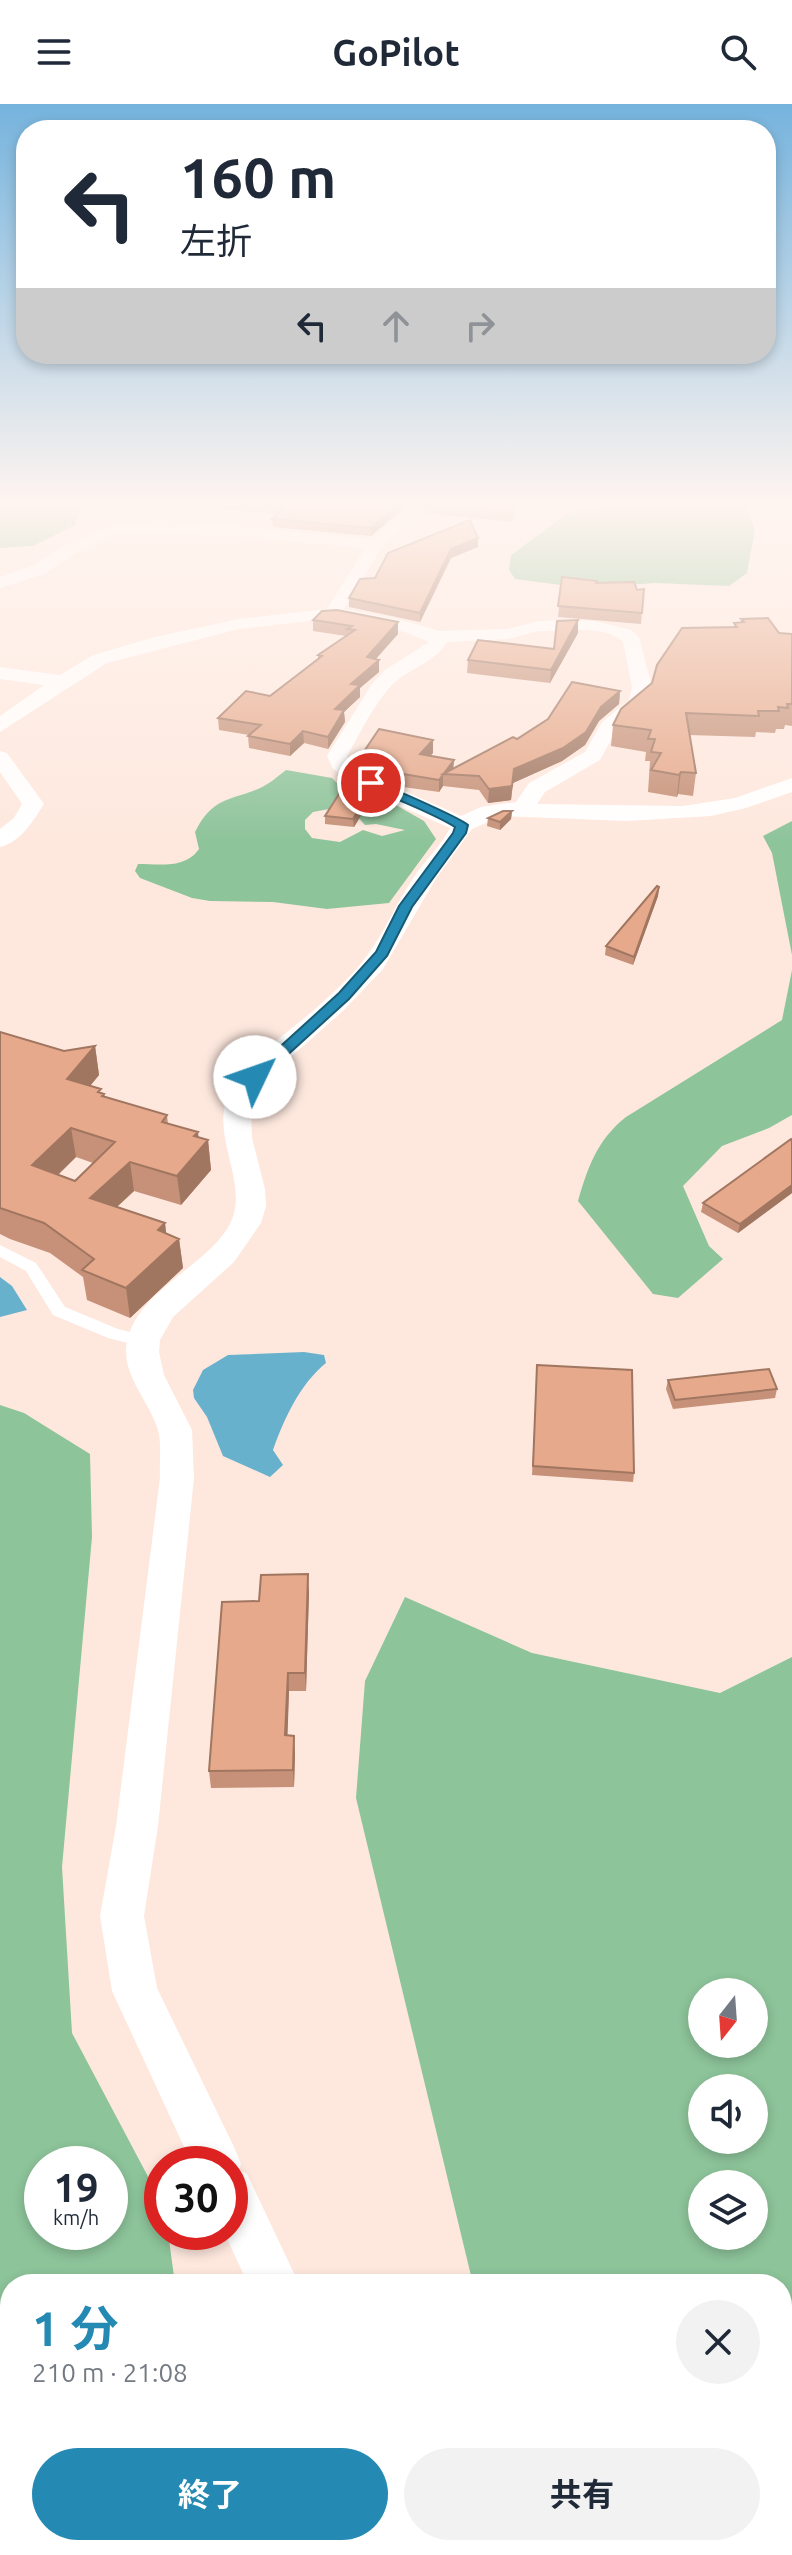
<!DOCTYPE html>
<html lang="ja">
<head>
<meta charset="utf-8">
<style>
	:root { --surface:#fff; --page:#f2f2f3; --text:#1f2937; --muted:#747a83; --accent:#258ab3 }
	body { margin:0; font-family:Ubuntu,"Noto Sans JP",sans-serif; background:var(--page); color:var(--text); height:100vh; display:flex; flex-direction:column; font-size:30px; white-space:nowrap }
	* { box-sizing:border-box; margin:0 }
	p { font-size:26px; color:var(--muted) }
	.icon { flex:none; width:44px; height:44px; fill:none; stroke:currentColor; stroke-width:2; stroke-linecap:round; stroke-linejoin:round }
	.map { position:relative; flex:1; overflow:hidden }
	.sheet { position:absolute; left:0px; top:2170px; width:792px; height:282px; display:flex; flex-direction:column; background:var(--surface); border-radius:32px 32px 0 0; box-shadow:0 4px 12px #0003 }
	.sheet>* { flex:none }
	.banner { position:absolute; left:16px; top:16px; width:760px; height:244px; border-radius:32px; box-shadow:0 4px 12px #0003; background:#fff; color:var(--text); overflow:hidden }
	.needle { width:52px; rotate:197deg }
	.fabs { position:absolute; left:688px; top:1874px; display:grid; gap:16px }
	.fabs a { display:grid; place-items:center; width:80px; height:80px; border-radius:50%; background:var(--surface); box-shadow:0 4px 12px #0003; font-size:40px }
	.speed { position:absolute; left:24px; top:2042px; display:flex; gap:16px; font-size:40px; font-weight:700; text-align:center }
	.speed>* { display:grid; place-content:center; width:104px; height:104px; border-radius:50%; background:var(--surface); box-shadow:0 4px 12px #0003; line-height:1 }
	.speed small { font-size:20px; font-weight:400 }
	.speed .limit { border:12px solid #d22; background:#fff; color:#111 }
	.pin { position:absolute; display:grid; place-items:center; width:68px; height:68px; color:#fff; margin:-34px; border:4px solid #fff; border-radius:50%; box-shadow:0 2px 8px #0007 }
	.me { position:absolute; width:88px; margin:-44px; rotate:48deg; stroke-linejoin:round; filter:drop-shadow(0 0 6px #0008) }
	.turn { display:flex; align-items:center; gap:28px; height:168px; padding:0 32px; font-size:36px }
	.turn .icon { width:104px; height:104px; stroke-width:2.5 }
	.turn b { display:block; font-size:56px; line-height:68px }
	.lanes { display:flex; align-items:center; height:76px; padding:0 32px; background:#0003; justify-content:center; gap:40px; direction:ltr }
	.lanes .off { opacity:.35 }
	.round { display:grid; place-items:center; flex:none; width:84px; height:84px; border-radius:42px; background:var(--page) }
	.overview { display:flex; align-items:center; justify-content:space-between; height:136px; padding:0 32px }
	h1 { font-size:48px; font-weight:700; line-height:60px; color:var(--accent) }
	.primary-button { display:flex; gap:16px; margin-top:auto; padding:16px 32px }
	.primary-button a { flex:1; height:92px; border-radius:48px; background:var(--accent); color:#fff; font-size:32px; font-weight:700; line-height:92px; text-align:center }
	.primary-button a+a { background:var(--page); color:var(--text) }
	header { display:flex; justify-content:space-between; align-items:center; height:104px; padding:0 32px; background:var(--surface); font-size:36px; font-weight:700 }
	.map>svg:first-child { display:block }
</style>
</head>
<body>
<header><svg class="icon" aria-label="menu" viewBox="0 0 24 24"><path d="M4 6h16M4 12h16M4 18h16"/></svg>GoPilot<svg class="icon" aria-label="search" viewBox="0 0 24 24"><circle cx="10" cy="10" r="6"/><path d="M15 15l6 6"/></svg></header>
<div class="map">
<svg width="792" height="2451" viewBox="0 0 792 2451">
	<rect width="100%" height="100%" fill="#fee8de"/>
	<path fill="#8dc49a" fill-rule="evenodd" d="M0,397H84L75,421L33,442L0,444Z
		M616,397H744L755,426L747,469L729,482L655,479L584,484L515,475L509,466L511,451L567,410Z
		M286,666L332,674L344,686L373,688L424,717L436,735L389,799L327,805L273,798L210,797L192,794L140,774L135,767L138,760C160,760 185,765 199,745L195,728C212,694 228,697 258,685C268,681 277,673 286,666ZM340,703L354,709L365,721L376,720L405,726L382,732L363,726L340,738L312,734L305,725V716L313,708Z
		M792,717V851L772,749L763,732Z
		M792,866V1011L769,1024L722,1042L683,1082L709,1142L723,1155L678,1194L653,1190L578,1097C588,1063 597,1036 626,1013L782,916Z
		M0,1301L24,1309L90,1350L92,1433L62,1763L72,1929L162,2099V2128H168L175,2180H10V2442H110L108,2451H0ZM110,2060V2128H42V2060Z
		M405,1493L532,1549L720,1589L792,1553V2451H623L618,2442H782V2180H473L356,1694L365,1577ZM754,1888V1940H702V1888ZM754,1984V2036H702V1984ZM754,2080V2132H702V2080Z"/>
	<path fill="#68b1cd" d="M0,1173L12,1182L27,1206L0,1213Z
		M304,1248L324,1251L326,1259C300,1280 284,1315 273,1346L283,1361L270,1373L223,1352L207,1313L194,1294L193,1286L203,1266L228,1251Z"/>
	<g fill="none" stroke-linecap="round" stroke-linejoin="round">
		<path fill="#fff" fill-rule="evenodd" d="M0,1141L36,1159L65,1203L118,1225L149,1233L151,1237L149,1241L143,1243L108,1234L53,1211L26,1167L0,1153Z"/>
		<path fill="#fff" fill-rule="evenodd" d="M177,397H194L170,421H221L372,435L416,397H433L382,443L344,505L409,518L439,527L508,525L539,517L567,516L595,517L631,526L639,533L652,583L648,598L617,625L600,656L545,688L537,700L683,702L735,694L792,674V688L746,704L711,712L626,717L502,712L472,725L435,776L383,865L343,907L277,965L258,987L251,1001L252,1034L265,1085L266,1102L261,1119L234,1158L173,1213L160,1236L159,1248L164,1271L192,1326L194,1374L158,1722L144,1812L157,1884L234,2043L241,2060L239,2066L247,2070L299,2180H248L224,2128H230V2060H192L112,1887L100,1812L116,1722L160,1374C159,1358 162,1341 158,1326C150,1299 126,1276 126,1247C128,1193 198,1167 225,1128C258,1083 202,1029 233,983C256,947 296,924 326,895C342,881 359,864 371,846C387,823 398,796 414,773C425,756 441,742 450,724L386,696L333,665L327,652L372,580L385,566L429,538L405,528L337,514L239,525L107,559L0,628V612L44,581L0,575V563L60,571L93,551L155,533L239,515L327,505L365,444L221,431L117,430L78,448L44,470L0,484V473L32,462L66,440L109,422L151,420ZM539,527C563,527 605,520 623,538L632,583L629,596L602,618L585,648L529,679L516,698L481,703L461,712L402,686L349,658L347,652C361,628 373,601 392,581C408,565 436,558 447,538L508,535Z
			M0,647L7,649L44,700C33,717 21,738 0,743V725L14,714L22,700L0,668Z
			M231,2442H287L284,2451H228Z
			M387,2442H445L449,2451H391Z"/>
	</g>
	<path fill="#c69178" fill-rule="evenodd" d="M197,397H412L371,432L273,423L272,415L277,410L197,402Z
		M514,397L513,418L424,409V401Z
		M478,434V443L451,454L420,518L349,503V494L375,474Z
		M562,473L637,486L644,485L641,520L558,513Z
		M322,507L398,530L375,555L379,568L360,584V593L344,608L345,618L328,645L304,639L290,652L249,644L248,632L249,631L219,626L218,614L270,592L318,555V551L346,532L313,527V516Z
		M741,515L779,529L792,530V622L785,621L784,625H776L775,629L756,628L755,633L689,631L696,669L693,692L678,690L677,693L648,688L650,657H645L646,648L611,642L613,621L652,579L734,523V519H741Z
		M578,529L550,579L467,569L468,556L554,545Z
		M620,587L619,600L599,617L585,641L562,657L513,679L511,696L488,699L479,686L443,682L439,688L403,683L363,662V649L433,636V649L430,652L454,656L453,664Z
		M372,684L373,692L354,723L325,720V712Z
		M512,707L511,715L500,726L487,722L488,714Z
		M659,783L658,792L633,861L605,851L606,842Z
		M0,928L64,947L95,942L99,971L90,982L104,990L105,993L167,1011L168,1020L198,1034L208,1036L211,1066L181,1101L134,1087L117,1103L165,1119L166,1130L179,1135L183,1164L130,1214L87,1196L83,1173L50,1149L10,1135L0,1130ZM76,1053L93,1059L75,1077L58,1071Z
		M792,1036V1089L738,1129L701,1108L703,1099Z
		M537,1261L634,1369L633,1378L532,1371Z
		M668,1276L777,1285L775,1294L673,1305L666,1285Z
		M309,1488L306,1587H289L287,1631L295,1649L294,1683L211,1684L209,1667L259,1497Z"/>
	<path fill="#a17661" d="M403,397H412L371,432V424Z
		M478,434V443L451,454L420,518V509L451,445Z
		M578,516V529L550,579L551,566Z
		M398,518V530L367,565V553Z
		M379,556V568L360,584V593L344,608L345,618L328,645V633L335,605L351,580Z
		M620,587L619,600L599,617L585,641L562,657L513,679L511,696L488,699L489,685L514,665L601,603Z
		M303,627L304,639L290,652V640Z
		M433,636V649L419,663L420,650Z
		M454,656L453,668L443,670Z
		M681,668L678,690L677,693L679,671Z
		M443,670V682L439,688V676Z
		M372,684L373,692L354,723L353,715Z
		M512,707L511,715L500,726V718Z
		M659,783L658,792L633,861L634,853Z
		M95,942L99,971L72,1004L67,975Z
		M71,1024L76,1053L38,1090L32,1061Z
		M198,1028L200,1046L208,1036L211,1066L181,1101L177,1072L194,1032Z
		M130,1058L134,1087L95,1123L90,1094Z
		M792,1081V1089L738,1129L740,1120Z
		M165,1119L168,1145L179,1135L183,1164L130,1214L126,1184L158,1126Z
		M308,1470L309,1488L306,1587L305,1569Z
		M288,1569L289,1587L287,1648L285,1631Z
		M294,1632L295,1649L294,1683L293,1666Z"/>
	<path fill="#e6a98b" stroke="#a17661" stroke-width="2" fill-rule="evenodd" d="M225,397H403L371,424L272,415L285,403Z
		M429,397H514V410L424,401Z
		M470,416L478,434L451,445L420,509L349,494L360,475L375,474L388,449Z
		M562,473L597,477L596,479L634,478L637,486L644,485L642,509L558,502Z
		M337,506L398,518L367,553L379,556L351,580L360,581L335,605L344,606L328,633L303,627L290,640L248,632L261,621L218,614L246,587L270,592L322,552L318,551L355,526L347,525L352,522L313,516L322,507Z
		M768,514L779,529L792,530V600H787L788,604L778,603L779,607H758L759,612L686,609L696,669L681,668L679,671L651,666L661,649L651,648L655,635H648L651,626L613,621L621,605L652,579L657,561L682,524L737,523L734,519L744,518L741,515Z
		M578,516L551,566L468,556L478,536L554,545L557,517Z
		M572,578L620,587L601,603L586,628L563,644L514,665L512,682L489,685L479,672L443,670L513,633L517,635L548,615Z
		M379,625L433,636L420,650L454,656L439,676L403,670L363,649Z
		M351,671L372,684L353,715L325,712Z
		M503,707H512L500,718L488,714Z
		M657,782L659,783L634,853L606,842Z
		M0,928L64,947L95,942L67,975L101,985L98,988L104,990L102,992L167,1011L162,1018L198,1028L194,1032L208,1036L177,1072L130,1058L90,1094L165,1119L158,1126L179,1135L126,1184L82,1166L94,1155L44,1119L0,1104ZM71,1024L115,1038L75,1077L32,1061Z
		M791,1035L792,1036V1081L740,1120L703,1099Z
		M537,1261L632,1266L634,1369L533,1362Z
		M769,1265L777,1285L675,1296L668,1276Z
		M308,1470L305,1569H288L285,1631L294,1632L293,1666L209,1667L222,1498L259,1497L261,1471Z"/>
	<linearGradient id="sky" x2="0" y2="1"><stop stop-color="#75b3dd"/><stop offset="0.54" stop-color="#fff5f0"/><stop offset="1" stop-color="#fff5f0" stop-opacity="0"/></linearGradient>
	<rect width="792" height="740" fill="url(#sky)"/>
	<path fill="#258ab3" stroke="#185a74" stroke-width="2" d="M367,676C376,676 460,714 468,721L466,729L412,803L387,852L349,895L260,976H250V970L339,889L376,848L399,802L453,729L455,723C429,707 395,696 367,681Z"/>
</svg>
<div class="fabs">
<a><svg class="needle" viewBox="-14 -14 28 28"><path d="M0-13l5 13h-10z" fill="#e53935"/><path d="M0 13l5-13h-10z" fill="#747a83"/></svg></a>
<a><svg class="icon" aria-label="sound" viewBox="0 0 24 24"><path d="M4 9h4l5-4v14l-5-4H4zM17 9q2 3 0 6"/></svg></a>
<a><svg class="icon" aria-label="layers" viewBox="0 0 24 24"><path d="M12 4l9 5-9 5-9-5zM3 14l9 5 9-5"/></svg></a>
</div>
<div class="speed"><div>19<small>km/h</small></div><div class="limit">30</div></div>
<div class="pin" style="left:371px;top:679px;background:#d93025"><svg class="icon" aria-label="arrive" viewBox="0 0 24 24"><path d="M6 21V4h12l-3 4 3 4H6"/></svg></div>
<svg class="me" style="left:255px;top:973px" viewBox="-20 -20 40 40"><circle r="19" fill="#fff"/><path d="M0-13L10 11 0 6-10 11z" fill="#258ab3"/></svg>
<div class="banner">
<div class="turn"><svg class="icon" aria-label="left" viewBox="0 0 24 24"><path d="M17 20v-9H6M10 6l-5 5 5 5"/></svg><div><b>160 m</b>左折</div></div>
<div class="lanes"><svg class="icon" aria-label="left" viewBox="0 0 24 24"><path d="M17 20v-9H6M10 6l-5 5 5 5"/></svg><svg class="icon off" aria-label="ahead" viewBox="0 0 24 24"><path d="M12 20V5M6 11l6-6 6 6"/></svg><svg class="icon off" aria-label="right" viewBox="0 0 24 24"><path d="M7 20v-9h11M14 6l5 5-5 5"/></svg></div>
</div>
<section class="sheet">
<div class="overview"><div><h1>1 分</h1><p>210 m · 21:08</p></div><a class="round"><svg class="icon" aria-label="close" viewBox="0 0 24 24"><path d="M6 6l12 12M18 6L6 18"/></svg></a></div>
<div class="primary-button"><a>終了</a><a>共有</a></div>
</section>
</div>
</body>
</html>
